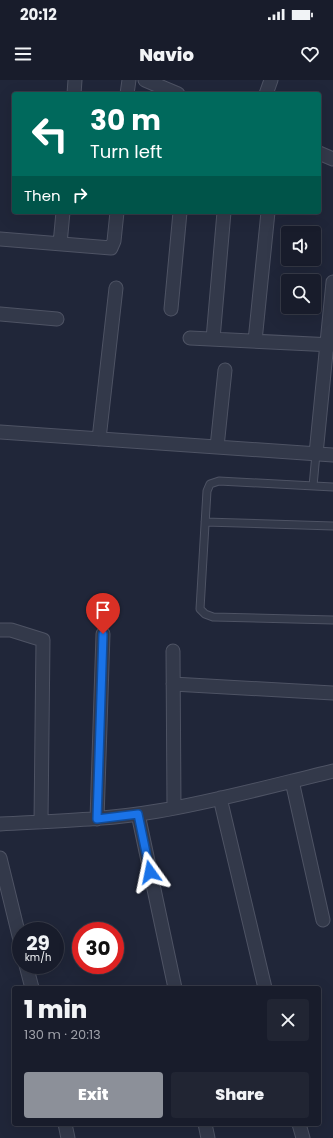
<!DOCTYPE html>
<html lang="en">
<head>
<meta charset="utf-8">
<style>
	:root { --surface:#181c2b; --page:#212533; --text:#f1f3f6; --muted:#9fa1a9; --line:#363a47; --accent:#8c9099 }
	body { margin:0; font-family:Poppins,sans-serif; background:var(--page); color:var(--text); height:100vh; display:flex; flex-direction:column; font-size:15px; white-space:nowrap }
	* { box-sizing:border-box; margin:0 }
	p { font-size:13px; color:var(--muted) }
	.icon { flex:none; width:22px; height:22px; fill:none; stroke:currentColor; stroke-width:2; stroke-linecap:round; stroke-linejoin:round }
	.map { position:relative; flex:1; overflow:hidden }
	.drawer { position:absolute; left:12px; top:906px; width:309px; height:140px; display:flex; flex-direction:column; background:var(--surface); border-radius:4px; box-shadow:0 4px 16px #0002,0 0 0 1px var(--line) }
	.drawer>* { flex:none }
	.guide { position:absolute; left:12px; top:12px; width:309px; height:122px; border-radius:4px; box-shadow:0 4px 16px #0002,0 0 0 1px var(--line); background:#00695c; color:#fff; overflow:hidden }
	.fabs { position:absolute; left:281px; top:146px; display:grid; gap:8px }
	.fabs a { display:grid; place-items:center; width:40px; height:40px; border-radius:4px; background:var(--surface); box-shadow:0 4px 16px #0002,0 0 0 1px var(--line); font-size:20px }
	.speed { position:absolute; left:12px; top:842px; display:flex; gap:8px; font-size:20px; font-weight:700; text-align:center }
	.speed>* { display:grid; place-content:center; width:52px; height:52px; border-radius:50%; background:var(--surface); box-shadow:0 4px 16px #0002,0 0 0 1px var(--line); line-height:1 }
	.speed small { font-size:10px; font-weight:400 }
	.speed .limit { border:6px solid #d22; background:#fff; color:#111 }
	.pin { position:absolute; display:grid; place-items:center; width:34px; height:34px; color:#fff; margin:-41px -17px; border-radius:50% 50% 50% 0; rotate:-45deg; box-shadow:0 0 4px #0007 }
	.pin .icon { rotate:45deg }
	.me { position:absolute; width:44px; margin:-22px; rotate:348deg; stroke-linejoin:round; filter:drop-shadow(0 0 3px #0008) }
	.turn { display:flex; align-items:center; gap:14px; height:84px; padding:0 12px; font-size:18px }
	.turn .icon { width:52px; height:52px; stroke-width:2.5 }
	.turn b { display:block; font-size:28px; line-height:34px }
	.then { display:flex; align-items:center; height:38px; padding:0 12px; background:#0003; gap:8px; font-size:15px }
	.round { display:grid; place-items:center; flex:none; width:42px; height:42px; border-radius:4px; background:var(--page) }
	.head { display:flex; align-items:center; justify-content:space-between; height:68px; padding:0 12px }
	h1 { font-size:24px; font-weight:800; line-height:30px }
	.button { display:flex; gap:8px; margin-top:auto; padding:8px 12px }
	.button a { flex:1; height:46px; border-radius:4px; background:var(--accent); color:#fff; font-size:16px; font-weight:800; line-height:46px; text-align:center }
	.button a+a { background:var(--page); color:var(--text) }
	.status { display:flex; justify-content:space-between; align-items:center; height:28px; padding:0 20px; background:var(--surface); direction:ltr }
	.status svg { height:11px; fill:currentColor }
	header { display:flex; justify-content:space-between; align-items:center; height:52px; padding:0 12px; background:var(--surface); font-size:18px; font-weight:800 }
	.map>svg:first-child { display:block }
</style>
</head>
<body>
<div class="status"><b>20:12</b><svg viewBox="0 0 49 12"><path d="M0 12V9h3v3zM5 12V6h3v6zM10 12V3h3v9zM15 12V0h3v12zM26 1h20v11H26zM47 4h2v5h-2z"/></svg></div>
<header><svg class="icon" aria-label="menu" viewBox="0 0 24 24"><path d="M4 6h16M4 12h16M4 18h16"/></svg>Navio<svg class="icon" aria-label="heart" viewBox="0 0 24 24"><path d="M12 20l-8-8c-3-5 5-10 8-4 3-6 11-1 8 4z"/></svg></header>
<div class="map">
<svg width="333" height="1058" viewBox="0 0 333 1058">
	<rect width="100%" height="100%" fill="#202639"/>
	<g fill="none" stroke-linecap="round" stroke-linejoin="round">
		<defs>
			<path id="lane" d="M313,406L316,374
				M333,407L219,401L210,404L207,411L200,529L205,534L213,537L333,540
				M205,442L333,446"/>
			<path id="street" d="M145,0L178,14
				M74,14L75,0
				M127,14L129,0
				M266,14L271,0
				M319,73L333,79
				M0,159L111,168L114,161L117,132
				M60,164L63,132
				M171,229L180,132
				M0,234L57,239
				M190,258L333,265
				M213,259L224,132
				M255,261L268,132
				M0,352L333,375
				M99,359L116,208
				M217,367L225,290
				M316,374L333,202
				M0,550H11L43,560L41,742
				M173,571L174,727
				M173,604L333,613
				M292,701L323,840
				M220,718L265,908
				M138,734L175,908
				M97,739L103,554
				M0,744C53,741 106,740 158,731C217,721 275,705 333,691
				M0,778L21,864
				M26,885L32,908
				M65,1044L68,1058
				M205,1044L208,1058
				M299,1044L303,1058"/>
		</defs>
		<use href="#lane" stroke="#4e5364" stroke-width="9"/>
		<use href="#street" stroke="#4e5364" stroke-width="15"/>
		<use href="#lane" stroke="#33394a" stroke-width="7"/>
		<use href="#street" stroke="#33394a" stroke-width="13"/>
	</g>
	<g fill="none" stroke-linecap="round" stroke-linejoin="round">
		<defs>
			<path id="route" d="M103,554L97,739L138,734L150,792"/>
		</defs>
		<use href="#route" stroke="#114b97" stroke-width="10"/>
		<use href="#route" stroke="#1a73e8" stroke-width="7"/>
	</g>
</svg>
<div class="fabs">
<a><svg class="icon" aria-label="sound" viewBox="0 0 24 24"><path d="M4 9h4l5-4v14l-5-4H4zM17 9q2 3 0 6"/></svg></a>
<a><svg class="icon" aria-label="search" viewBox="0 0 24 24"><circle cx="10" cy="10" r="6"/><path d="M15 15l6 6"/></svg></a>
</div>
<div class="speed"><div>29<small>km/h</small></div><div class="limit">30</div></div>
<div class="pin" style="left:103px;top:554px;background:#d93025"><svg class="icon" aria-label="arrive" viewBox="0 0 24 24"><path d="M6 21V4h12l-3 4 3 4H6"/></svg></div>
<svg class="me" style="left:150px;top:792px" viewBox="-20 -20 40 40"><path d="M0-17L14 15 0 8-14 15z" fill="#1a73e8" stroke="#fff" stroke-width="4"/></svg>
<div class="guide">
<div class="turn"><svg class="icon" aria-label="left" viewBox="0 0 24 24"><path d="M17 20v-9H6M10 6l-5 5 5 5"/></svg><div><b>30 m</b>Turn left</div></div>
<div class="then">Then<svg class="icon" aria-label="right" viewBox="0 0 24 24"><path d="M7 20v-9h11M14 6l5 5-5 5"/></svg></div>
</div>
<section class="drawer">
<div class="head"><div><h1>1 min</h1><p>130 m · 20:13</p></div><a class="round"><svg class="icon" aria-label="close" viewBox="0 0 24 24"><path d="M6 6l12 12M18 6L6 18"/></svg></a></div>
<div class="button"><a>Exit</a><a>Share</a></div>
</section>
</div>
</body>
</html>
